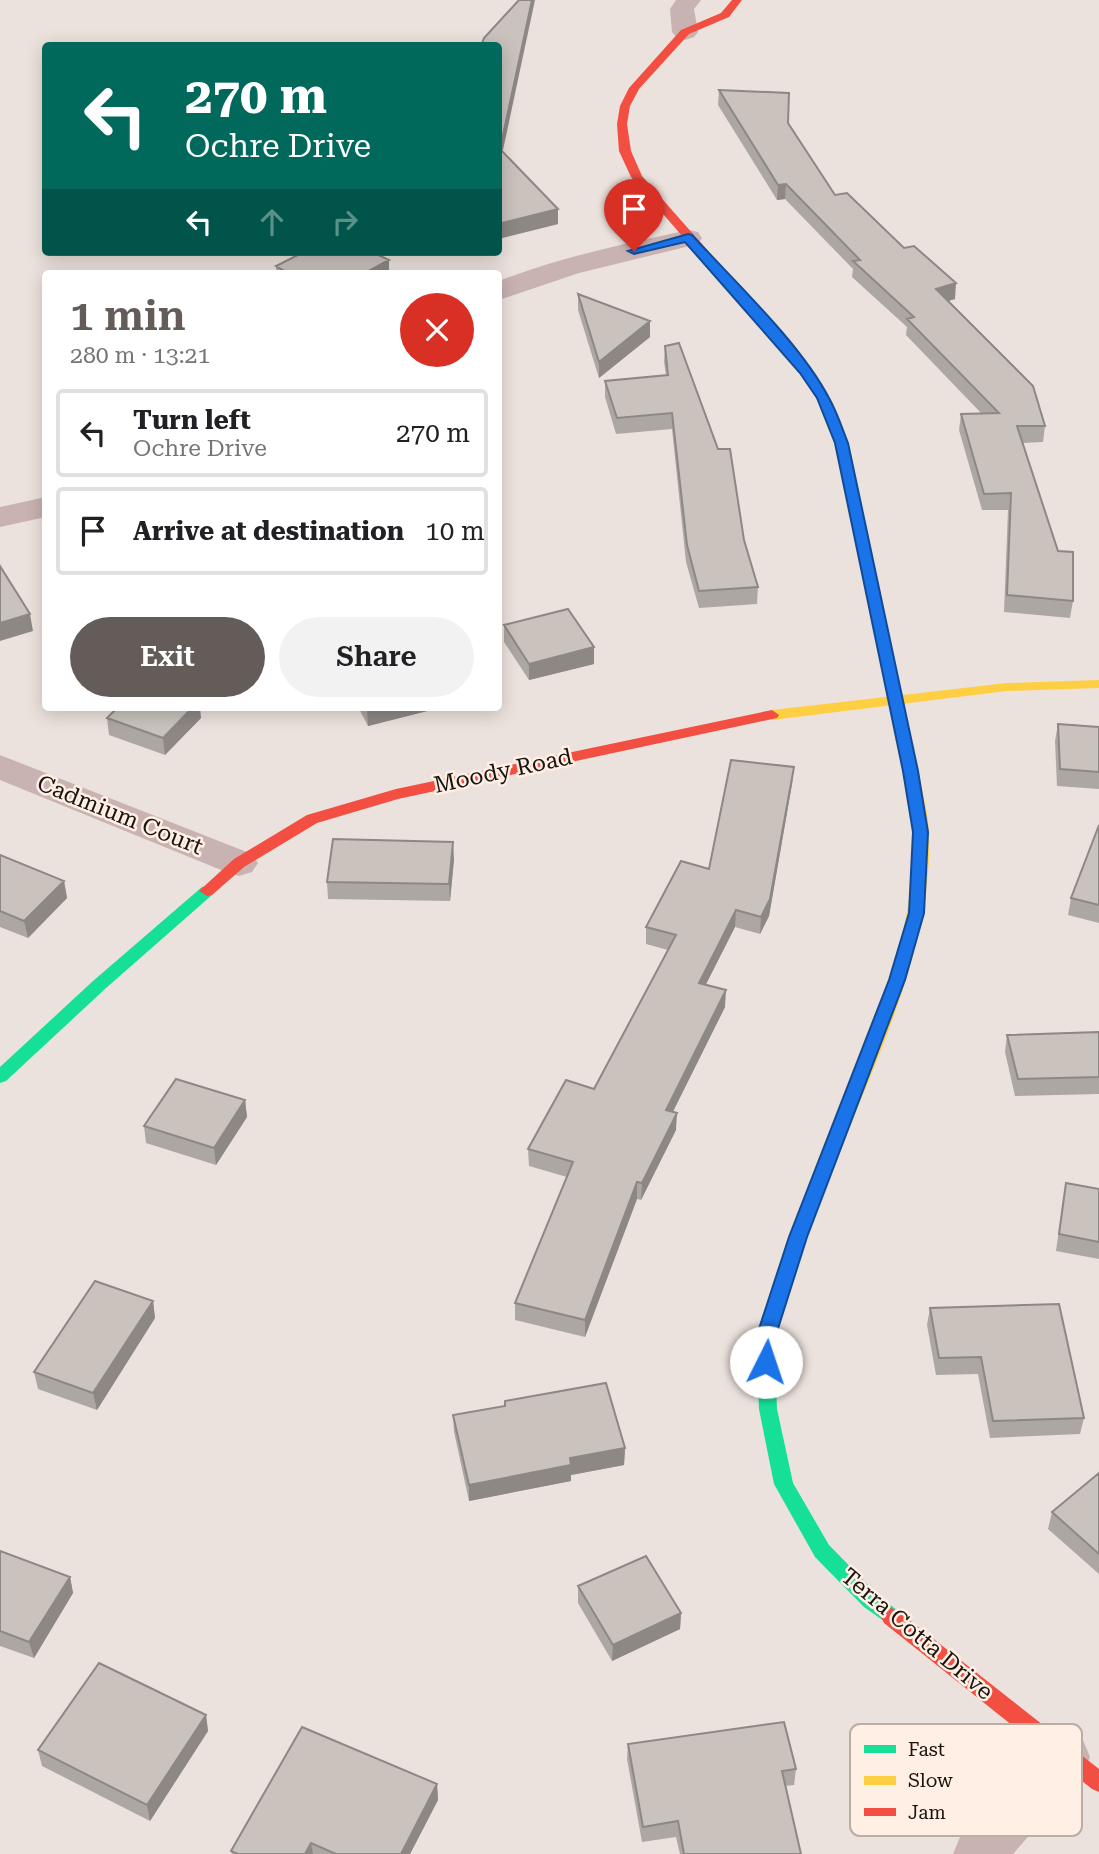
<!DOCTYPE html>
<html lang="en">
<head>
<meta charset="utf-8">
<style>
	:root { --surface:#fff; --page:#f2f2f2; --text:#202124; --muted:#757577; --line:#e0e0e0; --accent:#635c58 }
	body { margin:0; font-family:"Roboto Serif",serif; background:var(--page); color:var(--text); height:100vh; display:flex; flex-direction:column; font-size:26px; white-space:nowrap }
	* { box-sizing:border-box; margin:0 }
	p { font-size:23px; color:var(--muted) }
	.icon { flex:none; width:38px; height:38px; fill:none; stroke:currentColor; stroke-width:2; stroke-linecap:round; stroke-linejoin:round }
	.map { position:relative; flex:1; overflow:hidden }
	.sheet { position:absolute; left:42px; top:270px; width:460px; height:441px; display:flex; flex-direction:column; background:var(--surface); border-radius:7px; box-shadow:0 4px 18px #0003 }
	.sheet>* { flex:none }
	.guide { position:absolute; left:42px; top:42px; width:460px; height:214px; border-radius:7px; box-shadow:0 4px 18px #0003; background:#00695c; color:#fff; overflow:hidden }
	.pin { position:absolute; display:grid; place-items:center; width:60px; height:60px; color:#fff; margin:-72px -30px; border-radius:50% 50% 50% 0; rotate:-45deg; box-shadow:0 0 7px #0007 }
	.pin .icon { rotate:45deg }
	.me { position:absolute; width:77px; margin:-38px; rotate:4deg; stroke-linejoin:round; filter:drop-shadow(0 0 5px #0008) }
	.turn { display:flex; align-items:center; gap:24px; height:147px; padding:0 28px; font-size:32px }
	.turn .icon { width:91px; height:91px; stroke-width:2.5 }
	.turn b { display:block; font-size:49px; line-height:60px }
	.lanes { display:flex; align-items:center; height:66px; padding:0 28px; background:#0003; justify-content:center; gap:35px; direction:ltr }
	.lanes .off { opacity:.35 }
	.round { display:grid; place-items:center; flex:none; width:74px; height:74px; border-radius:37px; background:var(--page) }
	.headline { display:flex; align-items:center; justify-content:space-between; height:119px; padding:0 28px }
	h1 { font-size:42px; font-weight:600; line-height:52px; color:var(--accent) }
	.button { display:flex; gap:14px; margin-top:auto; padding:14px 28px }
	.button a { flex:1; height:80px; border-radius:42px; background:var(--accent); color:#fff; font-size:28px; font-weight:600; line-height:80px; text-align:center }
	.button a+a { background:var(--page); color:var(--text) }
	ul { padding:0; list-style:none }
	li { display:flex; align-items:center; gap:21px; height:88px; margin:0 14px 10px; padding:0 14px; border:4px solid var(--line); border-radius:7px }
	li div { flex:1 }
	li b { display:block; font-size:26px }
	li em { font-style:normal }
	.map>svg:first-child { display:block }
</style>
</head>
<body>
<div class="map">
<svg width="1099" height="1854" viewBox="0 0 1099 1854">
	<rect width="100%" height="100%" fill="#ece2dd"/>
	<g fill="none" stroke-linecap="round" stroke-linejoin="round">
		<path fill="#c9b3b2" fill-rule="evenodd" d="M676,0H701L694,9L698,32L694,37L685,40L676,37L672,32L670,9Z
			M688,230L698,232L702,238L698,244L579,273L499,300V281C560,257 624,244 688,230Z
			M46,497V517L0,527V507Z
			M0,755L252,854L258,863L252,872L239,876L226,872L0,780Z
			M1065,1734L1083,1740L1090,1757L1083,1774L1013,1854H953L960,1837L1047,1740Z"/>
		<path fill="#16e098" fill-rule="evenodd" d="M726,275L730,276L809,368L829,398L848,443L917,769L915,772H905L903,769L836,443L817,398L800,373L722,282V276Z
			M207,886L215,891L212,895L105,989L6,1081L0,1083V1067L93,981L202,887Z
			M825,1159L831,1161L834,1166L807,1237L774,1338L777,1409L793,1483L829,1545L878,1595L898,1611L901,1617L898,1623L891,1626L864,1607L815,1557L774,1484L759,1409L756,1338L789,1237L816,1166L819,1161Z"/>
		<path fill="#ffcf43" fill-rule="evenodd" d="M1099,680V688L1007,691L772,720L765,715L772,710L1007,683Z
			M910,764L917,769C922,790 928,811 929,832C933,949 875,1060 834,1166L831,1171H819L816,1166C859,1060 917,949 913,833C913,811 907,790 903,769Z"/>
		<path fill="#f24e42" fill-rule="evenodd" d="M732,0H742L729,17L689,34L639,89L630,106L627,124L631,151L642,176L730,276V282H722L631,177L619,151L617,124L620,106L629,88L681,30L721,13Z
			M772,710L779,715L777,718L398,799L317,823L244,867L212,895L207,896L199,891L234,859L307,815L396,789Z
			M891,1608L898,1611L1099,1769V1792L1092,1789L884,1623L881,1617L884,1611Z"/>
	</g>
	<path fill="#ada7a3" d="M499,46L502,152L558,209V224L502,238L499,235Z
		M46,87V103L43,88Z
		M719,90L788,123L835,195L955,299L948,301L1045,426L1043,442L1023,443L1073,601L1070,618L1004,612L1008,510H982L959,430L961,414H982L906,335L907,327L852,277L853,269L785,199L777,200L718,105Z
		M276,266L389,273H276Z
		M578,294L650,321V337L599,378L578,310Z
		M665,346L744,540L758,587L757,604L699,608L686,562L672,429L616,434L605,397V381L666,375L664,362Z
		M504,625L594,647V664L529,680L504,642Z
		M358,707H443L368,726Z
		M107,718H201L165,755L109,735Z
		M1058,724L1099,727V789L1057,786L1055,741Z
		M794,767L792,784L769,916L760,934L735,927L706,984L725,1007L673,1112L676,1130L641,1200L637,1199L585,1337L515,1320V1303L567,1177L529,1166L528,1149L594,1089L668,950L646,944V927L709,869Z
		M1099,825V923L1068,915L1071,898Z
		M0,855L64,881L67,898L28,938L0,927Z
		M454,859L450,901L328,899L327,882Z
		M1099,1032V1094L1015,1096L1005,1052L1007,1035Z
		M245,1100L247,1117L216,1165L146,1143L144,1126Z
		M1066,1183L1099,1189V1259L1056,1251L1063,1200Z
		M153,1301L155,1318L97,1410L38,1389L34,1372Z
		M930,1308L1084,1418L1080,1434L990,1438L978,1374L936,1375L927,1325Z
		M453,1415L625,1448L624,1465L571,1475V1481L469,1501L454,1432Z
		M1099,1473V1574L1048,1529L1052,1512Z
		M0,1551L70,1577L73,1593L34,1658L0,1646Z
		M578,1586L681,1613L680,1629L612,1661L578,1603Z
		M206,1715L208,1731L150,1821L42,1766L38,1750Z
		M628,1744L796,1769L794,1785L785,1786L801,1854H680L676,1837L642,1842L627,1759Z
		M437,1784L438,1800L410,1854H232L231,1851Z"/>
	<path fill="#8d8884" d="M532,0H535L500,164V149Z
		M786,184L785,199L777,200L778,185Z
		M558,209V224L502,238V223Z
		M389,260V273H365Z
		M956,283L955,299L934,305L936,289Z
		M650,321V337L599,378V362Z
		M30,614L33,631L0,641V623Z
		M594,647V664L529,680V664Z
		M193,707H200L201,718L165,755L163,738Z
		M377,707H443L368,726L367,710Z
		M794,767L792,784L769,916L760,934L761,917Z
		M453,842L454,859L450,901L449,884Z
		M64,881L67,898L28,938L24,921Z
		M736,910L735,927L698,1000L699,983Z
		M726,990L725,1007L665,1127L666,1110Z
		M245,1100L247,1117L216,1165L214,1148Z
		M677,1113L676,1130L641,1200L642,1183Z
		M637,1182V1199L585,1337V1320Z
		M153,1301L155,1318L97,1410L93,1393Z
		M625,1448L624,1465L571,1475V1481L469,1501V1485L570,1458Z
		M70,1577L73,1593L34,1658L29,1642Z
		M681,1613L680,1629L612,1661L613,1645Z
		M206,1715L208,1731L150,1821L147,1805Z
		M437,1784L438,1800L410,1854H401Z
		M311,1843L313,1854H305Z"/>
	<path fill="#c9c2bd" stroke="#8d8884" stroke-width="2" d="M519,0H532L500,149L558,209L502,223L499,220V46H481L484,38Z
		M719,90L789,93L788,123L835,195L847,193L904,248L914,246L956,283L936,289L1033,386L1045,426H1017L1058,551L1073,552V601L1007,595L1011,493L984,494L961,414L999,413L907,319L914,317L853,261L860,260L786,184L778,185Z
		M304,252H372L389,260L365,273H288L276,266Z
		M578,294L650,321L599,362Z
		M679,343L718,449H730L744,540L758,587L699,591L687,545L672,413L617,418L605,381L668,375L665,346Z
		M0,566L30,614L0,623Z
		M568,609L594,647L529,664L504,625Z
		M118,707H193L163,738L107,718Z
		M1058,724L1099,727V772L1060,769Z
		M731,760L794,767L770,899L761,917L736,910L699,983L726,990L666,1110L677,1113L642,1183L637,1182L585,1320L515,1303L573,1162L528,1149L566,1080L594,1089L676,935L646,927L681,861L709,869Z
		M1099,825V905L1071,898Z
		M333,839L453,842L449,884L327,882Z
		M0,855L64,881L24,921L0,911Z
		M1099,1032V1077L1018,1079L1007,1035Z
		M176,1079L245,1100L214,1148L144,1126Z
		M1066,1183L1099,1189V1242L1059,1234Z
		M95,1281L153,1301L93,1393L34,1372Z
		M1059,1304L1084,1418L993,1421L981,1357L939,1358L930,1308Z
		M606,1383L625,1448L570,1458L571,1465L469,1485L453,1415L505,1406V1401Z
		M1099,1473V1554L1052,1512Z
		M0,1551L70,1577L29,1642L0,1631Z
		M646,1556L681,1613L613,1645L578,1586Z
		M99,1663L206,1715L147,1805L38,1750Z
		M784,1722L796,1769L782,1771L801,1854H684L678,1821L643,1827L628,1744Z
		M302,1727L437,1784L401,1854H336L311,1843L305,1854H238L231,1851Z"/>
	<path fill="#1a73e8" stroke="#114b97" stroke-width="2" d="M688,234L692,235C735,282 800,343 829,398C837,412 842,428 848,443L918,771L928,832L924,913L905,980L807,1237L775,1338V1362L773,1367L766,1369L760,1367L756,1338L789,1237L889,980L909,913L913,832L903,771L835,443L817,398L800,373L685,242L634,254L628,251Z"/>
	<g text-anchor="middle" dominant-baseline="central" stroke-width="5" stroke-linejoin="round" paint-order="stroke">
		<g font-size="23" fill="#191410" stroke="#ffefe4">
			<text transform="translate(503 771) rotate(-12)">Moody Road</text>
			<text transform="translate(120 815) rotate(22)">Cadmium Court</text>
			<text transform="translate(917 1634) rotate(40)">Terra Cotta Drive</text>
		</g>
	</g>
	<rect x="850" y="1724" width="232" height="112" rx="10" fill="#ffefe4" stroke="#baada4" stroke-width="2"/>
	<rect x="864" y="1745" width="32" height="8" fill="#16e098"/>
	<rect x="864" y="1776" width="32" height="9" fill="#ffcf43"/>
	<rect x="864" y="1808" width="32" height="8" fill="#f24e42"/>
	<g font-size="19" fill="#191410">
		<text x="908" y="1756">Fast</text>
		<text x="908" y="1787">Slow</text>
		<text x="908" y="1819">Jam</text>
	</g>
</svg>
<div class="pin" style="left:634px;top:251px;background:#d93025"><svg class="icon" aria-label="arrive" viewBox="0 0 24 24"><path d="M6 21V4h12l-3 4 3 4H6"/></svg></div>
<svg class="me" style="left:766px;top:1362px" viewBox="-20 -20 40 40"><circle r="19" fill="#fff"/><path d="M0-13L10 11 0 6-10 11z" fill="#1a73e8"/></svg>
<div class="guide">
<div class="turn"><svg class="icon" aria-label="left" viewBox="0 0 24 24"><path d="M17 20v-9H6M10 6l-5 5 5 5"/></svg><div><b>270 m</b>Ochre Drive</div></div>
<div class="lanes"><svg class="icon" aria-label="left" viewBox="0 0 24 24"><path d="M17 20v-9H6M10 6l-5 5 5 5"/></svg><svg class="icon off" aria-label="ahead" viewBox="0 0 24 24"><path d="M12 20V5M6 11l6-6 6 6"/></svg><svg class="icon off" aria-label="right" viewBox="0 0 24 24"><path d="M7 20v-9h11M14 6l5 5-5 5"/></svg></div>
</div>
<section class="sheet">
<div class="headline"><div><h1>1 min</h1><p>280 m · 13:21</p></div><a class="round" style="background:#d93025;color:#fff"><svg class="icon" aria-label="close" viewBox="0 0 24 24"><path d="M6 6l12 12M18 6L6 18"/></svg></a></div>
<ul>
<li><svg class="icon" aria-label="left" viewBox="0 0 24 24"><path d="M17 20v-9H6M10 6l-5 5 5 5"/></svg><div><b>Turn left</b><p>Ochre Drive</p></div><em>270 m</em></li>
<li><svg class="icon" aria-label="arrive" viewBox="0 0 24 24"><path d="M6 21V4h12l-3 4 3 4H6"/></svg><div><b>Arrive at destination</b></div><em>10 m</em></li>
</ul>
<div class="button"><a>Exit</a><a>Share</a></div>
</section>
</div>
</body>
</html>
